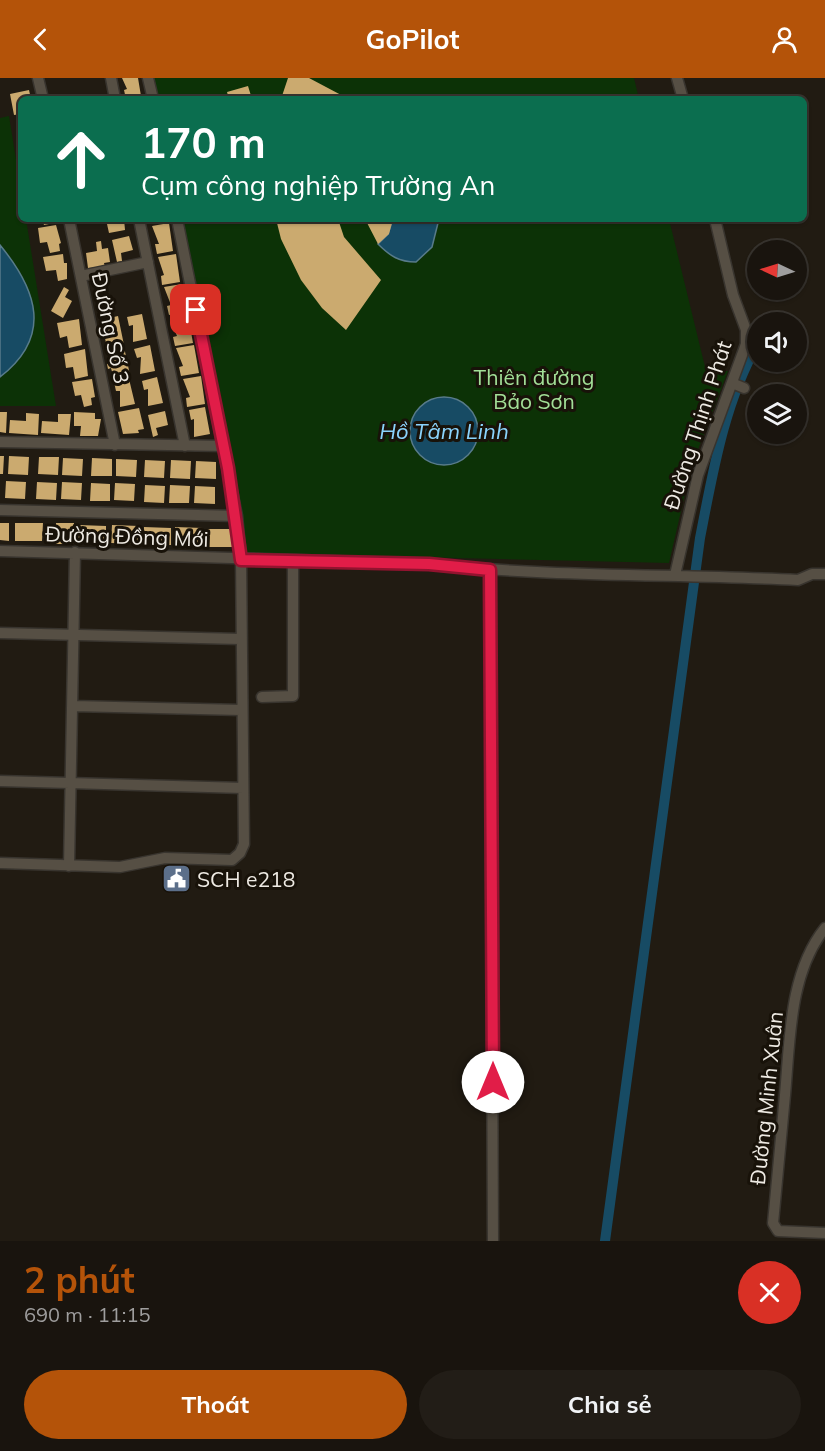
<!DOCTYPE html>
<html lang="vi">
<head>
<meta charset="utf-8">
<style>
	:root { --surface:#19140e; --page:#221d17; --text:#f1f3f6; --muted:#9f9e9e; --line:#37332e; --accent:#b45309 }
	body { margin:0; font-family:Mulish,sans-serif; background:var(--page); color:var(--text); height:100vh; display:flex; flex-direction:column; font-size:22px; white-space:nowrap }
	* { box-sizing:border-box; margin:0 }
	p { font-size:20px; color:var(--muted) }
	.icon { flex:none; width:33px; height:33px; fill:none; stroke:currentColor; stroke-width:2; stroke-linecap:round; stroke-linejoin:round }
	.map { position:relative; height:1163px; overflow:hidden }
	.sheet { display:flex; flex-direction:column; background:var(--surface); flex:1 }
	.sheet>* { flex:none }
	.guide { position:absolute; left:18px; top:18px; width:789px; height:126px; border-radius:9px; box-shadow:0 2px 4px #0004,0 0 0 2px var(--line); background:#0b6e4f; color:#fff; overflow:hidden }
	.needle { width:39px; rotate:274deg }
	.tools { position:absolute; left:747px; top:162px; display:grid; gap:12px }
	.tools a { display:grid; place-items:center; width:60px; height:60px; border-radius:50%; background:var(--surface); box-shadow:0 2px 4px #0004,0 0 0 2px var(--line); font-size:30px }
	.pin { position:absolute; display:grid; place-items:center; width:51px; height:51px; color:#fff; margin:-26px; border-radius:12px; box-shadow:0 3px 9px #0006 }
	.me { position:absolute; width:66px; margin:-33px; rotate:0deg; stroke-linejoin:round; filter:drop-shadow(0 0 4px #0008) }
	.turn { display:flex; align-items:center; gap:21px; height:126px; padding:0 24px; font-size:27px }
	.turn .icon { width:78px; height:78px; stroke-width:2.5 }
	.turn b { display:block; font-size:42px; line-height:51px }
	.round { display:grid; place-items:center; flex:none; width:63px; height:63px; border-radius:32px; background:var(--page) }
	.headline { display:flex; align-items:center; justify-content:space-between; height:102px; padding:0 24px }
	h1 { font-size:36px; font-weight:700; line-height:45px; color:var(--accent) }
	.cta { display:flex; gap:12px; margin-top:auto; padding:12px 24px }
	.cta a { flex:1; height:69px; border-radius:36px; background:var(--accent); color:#fff; font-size:24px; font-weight:700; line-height:69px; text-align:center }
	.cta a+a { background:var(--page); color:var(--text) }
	header { display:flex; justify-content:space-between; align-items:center; height:78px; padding:0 24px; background:var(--accent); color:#fff; font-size:27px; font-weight:700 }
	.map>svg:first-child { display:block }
</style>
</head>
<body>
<header><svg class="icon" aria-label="back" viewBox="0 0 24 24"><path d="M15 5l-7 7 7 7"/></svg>GoPilot<svg class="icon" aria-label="person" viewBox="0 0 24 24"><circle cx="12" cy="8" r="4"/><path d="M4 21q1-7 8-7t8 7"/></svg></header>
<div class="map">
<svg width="825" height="1163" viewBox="0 0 825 1163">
	<rect width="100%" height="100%" fill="#211b12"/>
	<path fill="#0c3206" d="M152,0H634L639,21H156Z
		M9,38L21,112V141H26L56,328H0V40Z
		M180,141H669L706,293H728L691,390L669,485L247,475Z"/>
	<path fill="#174b64" stroke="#587b8a" stroke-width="1.5" d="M393,141H439L432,169L416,184C399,184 390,178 378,166L388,156Z
		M0,167C37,212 53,258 0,299Z
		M410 353a34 34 0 1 1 68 0a34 34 0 1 1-68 0Z"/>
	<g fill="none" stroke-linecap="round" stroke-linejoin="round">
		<path stroke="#174b64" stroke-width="10" d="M605,1163L700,460C713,394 724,325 758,265"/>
	</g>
	<path fill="#cbaa6f" d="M122,0H138L141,18L126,21L124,12L127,11Z
		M288,0H309L343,18L342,21H281Z
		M248,8L252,21H229L227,14Z
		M29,12L31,21H21V36L14,37L10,16Z
		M21,40V49L18,50L16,41Z
		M42,141H53L54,145L44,147Z
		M111,141H124L125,152L109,155L107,146L111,145Z
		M150,141H166V142L150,145Z
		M276,141H338L344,159L381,202L346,252L322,230L301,202L281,161Z
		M365,141H393L389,156L378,166Z
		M169,145L173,173L157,176L155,166H159L152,148Z
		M56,147L61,165L59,166L60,173L50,175L47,164L40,165L38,150Z
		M129,158L133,172L121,175L122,183L117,184L112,162Z
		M101,163L102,171L108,170L110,184L104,185L105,189L88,190L86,175L97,173L96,164Z
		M63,176L64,185H67V201L58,203L56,192L46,193L43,179Z
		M176,176L180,204L162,207L161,198L164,197L158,179Z
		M182,206L187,234L169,237L167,228L171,227L164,209Z
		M64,209L69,212L65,219L72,223L63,240L51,233Z
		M142,236L147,261L133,264V247L129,248L127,239Z
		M188,237L193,265L175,268L173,259L177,258L170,240Z
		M118,238L124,267L107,270L105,260H102L101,255H104L101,242Z
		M79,241L82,267L69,270L67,258L60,260L57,245Z
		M150,267L155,293L140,296L141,279L137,280L134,271Z
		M194,267L199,295L181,298L179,289L183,288L176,270Z
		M124,269L130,297L114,301L111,290L108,291L107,286L110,285L108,273Z
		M85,271L88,298L75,301L73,289L66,290L64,276Z
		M201,298L205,326L187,329L186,320L190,319L183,301Z
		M157,299L163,325L148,328V311L144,312L142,303Z
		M92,301L95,319L91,320L92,327L84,329L81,317L75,318L72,304Z
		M129,301L135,326L120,329V313H116L114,304Z
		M205,329L210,356L194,359V341L191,342L189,332Z
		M139,330L144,351L138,352L139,355L123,356L118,334Z
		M165,333L168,347L156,350L158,357L153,359L148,337Z
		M0,334H7L6,355L0,354Z
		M74,334L95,335V341H101L98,358H80L81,348H74Z
		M26,335L39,336L38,357L9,355L10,342L26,343Z
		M58,336H71L69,357L41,355L42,343L58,344Z
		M0,378H4L3,396H0Z
		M9,378L29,379L28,397L8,396Z
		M39,379H59L58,397L38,396Z
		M63,380L83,381L82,398L62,397Z
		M92,380L112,381V398H91Z
		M116,381L137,382L136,399L116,398Z
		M145,382L165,383L164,400L144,399Z
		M171,382L191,383L190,401L170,400Z
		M196,383L216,384V401L195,400Z
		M6,403L26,404L25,421L5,420Z
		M37,404L57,405L56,422L36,421Z
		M62,404L82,405L81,422L61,421Z
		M91,405L110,406V423H90Z
		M115,405L135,406L134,423L114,422Z
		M145,407L165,408L164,425L144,424Z
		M170,407L190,408L189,425H169Z
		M195,408L215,409V426L194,425Z
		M0,445H9V463L0,462Z
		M15,445H43L42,463H15Z
		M56,445H74V466H55Z
		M79,447L106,448V466L78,465Z
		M112,447L139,448V466L111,465Z
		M144,449L171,450V467H143Z
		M175,449L203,450L202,469L174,467Z
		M207,451H234V469H206Z"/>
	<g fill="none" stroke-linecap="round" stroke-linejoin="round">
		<defs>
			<path id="minor" d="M38,0L43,21
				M111,0L115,21
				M148,0L153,21
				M677,0L683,21
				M69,141L115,367
				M139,141L185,368
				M81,198L148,184
				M732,305L744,310
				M0,364L224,368
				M0,432L237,438
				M0,473L429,486C551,499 675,496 798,502L812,496H825
				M490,492L493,1163
				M675,497L698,397L746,266V252L733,217L715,141
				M0,555L240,561
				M262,619L293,618V483
				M73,628L241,632
				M0,703L243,710
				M0,785L120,789L165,780L232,782L240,775L244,766L241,481L237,438L177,141
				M69,788L75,474
				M825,850C789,895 790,962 785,1017C781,1059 777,1102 773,1145L778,1153L825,1155"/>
		</defs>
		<use href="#minor" stroke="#38342e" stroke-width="13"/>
		<use href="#minor" stroke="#564f44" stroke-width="10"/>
	</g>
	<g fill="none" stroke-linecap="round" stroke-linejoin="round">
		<defs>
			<path id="route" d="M196,232L228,390L241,482L429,486L490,492L493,1004"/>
		</defs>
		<use href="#route" stroke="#92132f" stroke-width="15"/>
		<use href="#route" stroke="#e11d48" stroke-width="10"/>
	</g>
	<defs>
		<symbol id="civic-square" viewBox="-11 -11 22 22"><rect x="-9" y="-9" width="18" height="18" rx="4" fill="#5c6f8a" stroke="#181209"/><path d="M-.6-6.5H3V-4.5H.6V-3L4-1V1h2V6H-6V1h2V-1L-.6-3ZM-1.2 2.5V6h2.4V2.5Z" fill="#fff"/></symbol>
	</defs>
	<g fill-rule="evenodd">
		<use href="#civic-square" x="160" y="784" width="33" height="33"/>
	</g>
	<g text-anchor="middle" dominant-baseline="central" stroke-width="6" stroke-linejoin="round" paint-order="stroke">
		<g font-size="21" fill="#eeeae3" stroke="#181209">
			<text transform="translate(111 250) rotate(78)">Đường Số 3</text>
			<text transform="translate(697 347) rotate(-72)">Đường Thịnh Phát</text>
			<text transform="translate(127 458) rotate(2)">Đường Đồng Mới</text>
			<text transform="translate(766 1020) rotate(-84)">Đường Minh Xuân</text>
		</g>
		<g font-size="21" fill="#a2df97" stroke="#181209">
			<text x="534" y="299">Thiên đường<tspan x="534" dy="24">Bảo Sơn</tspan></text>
		</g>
		<g font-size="21" fill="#eeeae3" stroke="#181209" text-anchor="start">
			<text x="197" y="801">SCH e218</text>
		</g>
		<g font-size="22" font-style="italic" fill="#8ad3fc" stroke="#181209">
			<text x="444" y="353">Hồ Tâm Linh</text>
		</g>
	</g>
</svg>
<div class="tools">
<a><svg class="needle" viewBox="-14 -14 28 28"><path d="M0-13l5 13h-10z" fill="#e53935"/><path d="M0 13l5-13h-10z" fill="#9f9e9e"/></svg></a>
<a><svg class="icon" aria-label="sound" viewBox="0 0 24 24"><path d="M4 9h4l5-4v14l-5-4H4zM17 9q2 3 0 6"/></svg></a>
<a><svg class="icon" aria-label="layers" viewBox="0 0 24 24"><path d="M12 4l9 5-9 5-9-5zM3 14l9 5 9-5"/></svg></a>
</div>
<div class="pin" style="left:196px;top:232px;background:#d93025"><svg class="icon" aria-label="arrive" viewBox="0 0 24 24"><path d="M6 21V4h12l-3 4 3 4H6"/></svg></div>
<svg class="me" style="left:493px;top:1004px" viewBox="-20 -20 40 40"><circle r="19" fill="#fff"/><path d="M0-13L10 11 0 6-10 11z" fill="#e11d48"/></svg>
<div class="guide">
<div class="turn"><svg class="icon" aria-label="ahead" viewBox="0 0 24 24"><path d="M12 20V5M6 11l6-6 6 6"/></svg><div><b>170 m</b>Cụm công nghiệp Trường An</div></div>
</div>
</div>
<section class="sheet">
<div class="headline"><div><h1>2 phút</h1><p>690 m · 11:15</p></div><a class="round" style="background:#d93025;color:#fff"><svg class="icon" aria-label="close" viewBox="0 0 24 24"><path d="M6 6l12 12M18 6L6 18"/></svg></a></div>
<div class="cta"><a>Thoát</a><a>Chia sẻ</a></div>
</section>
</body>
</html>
